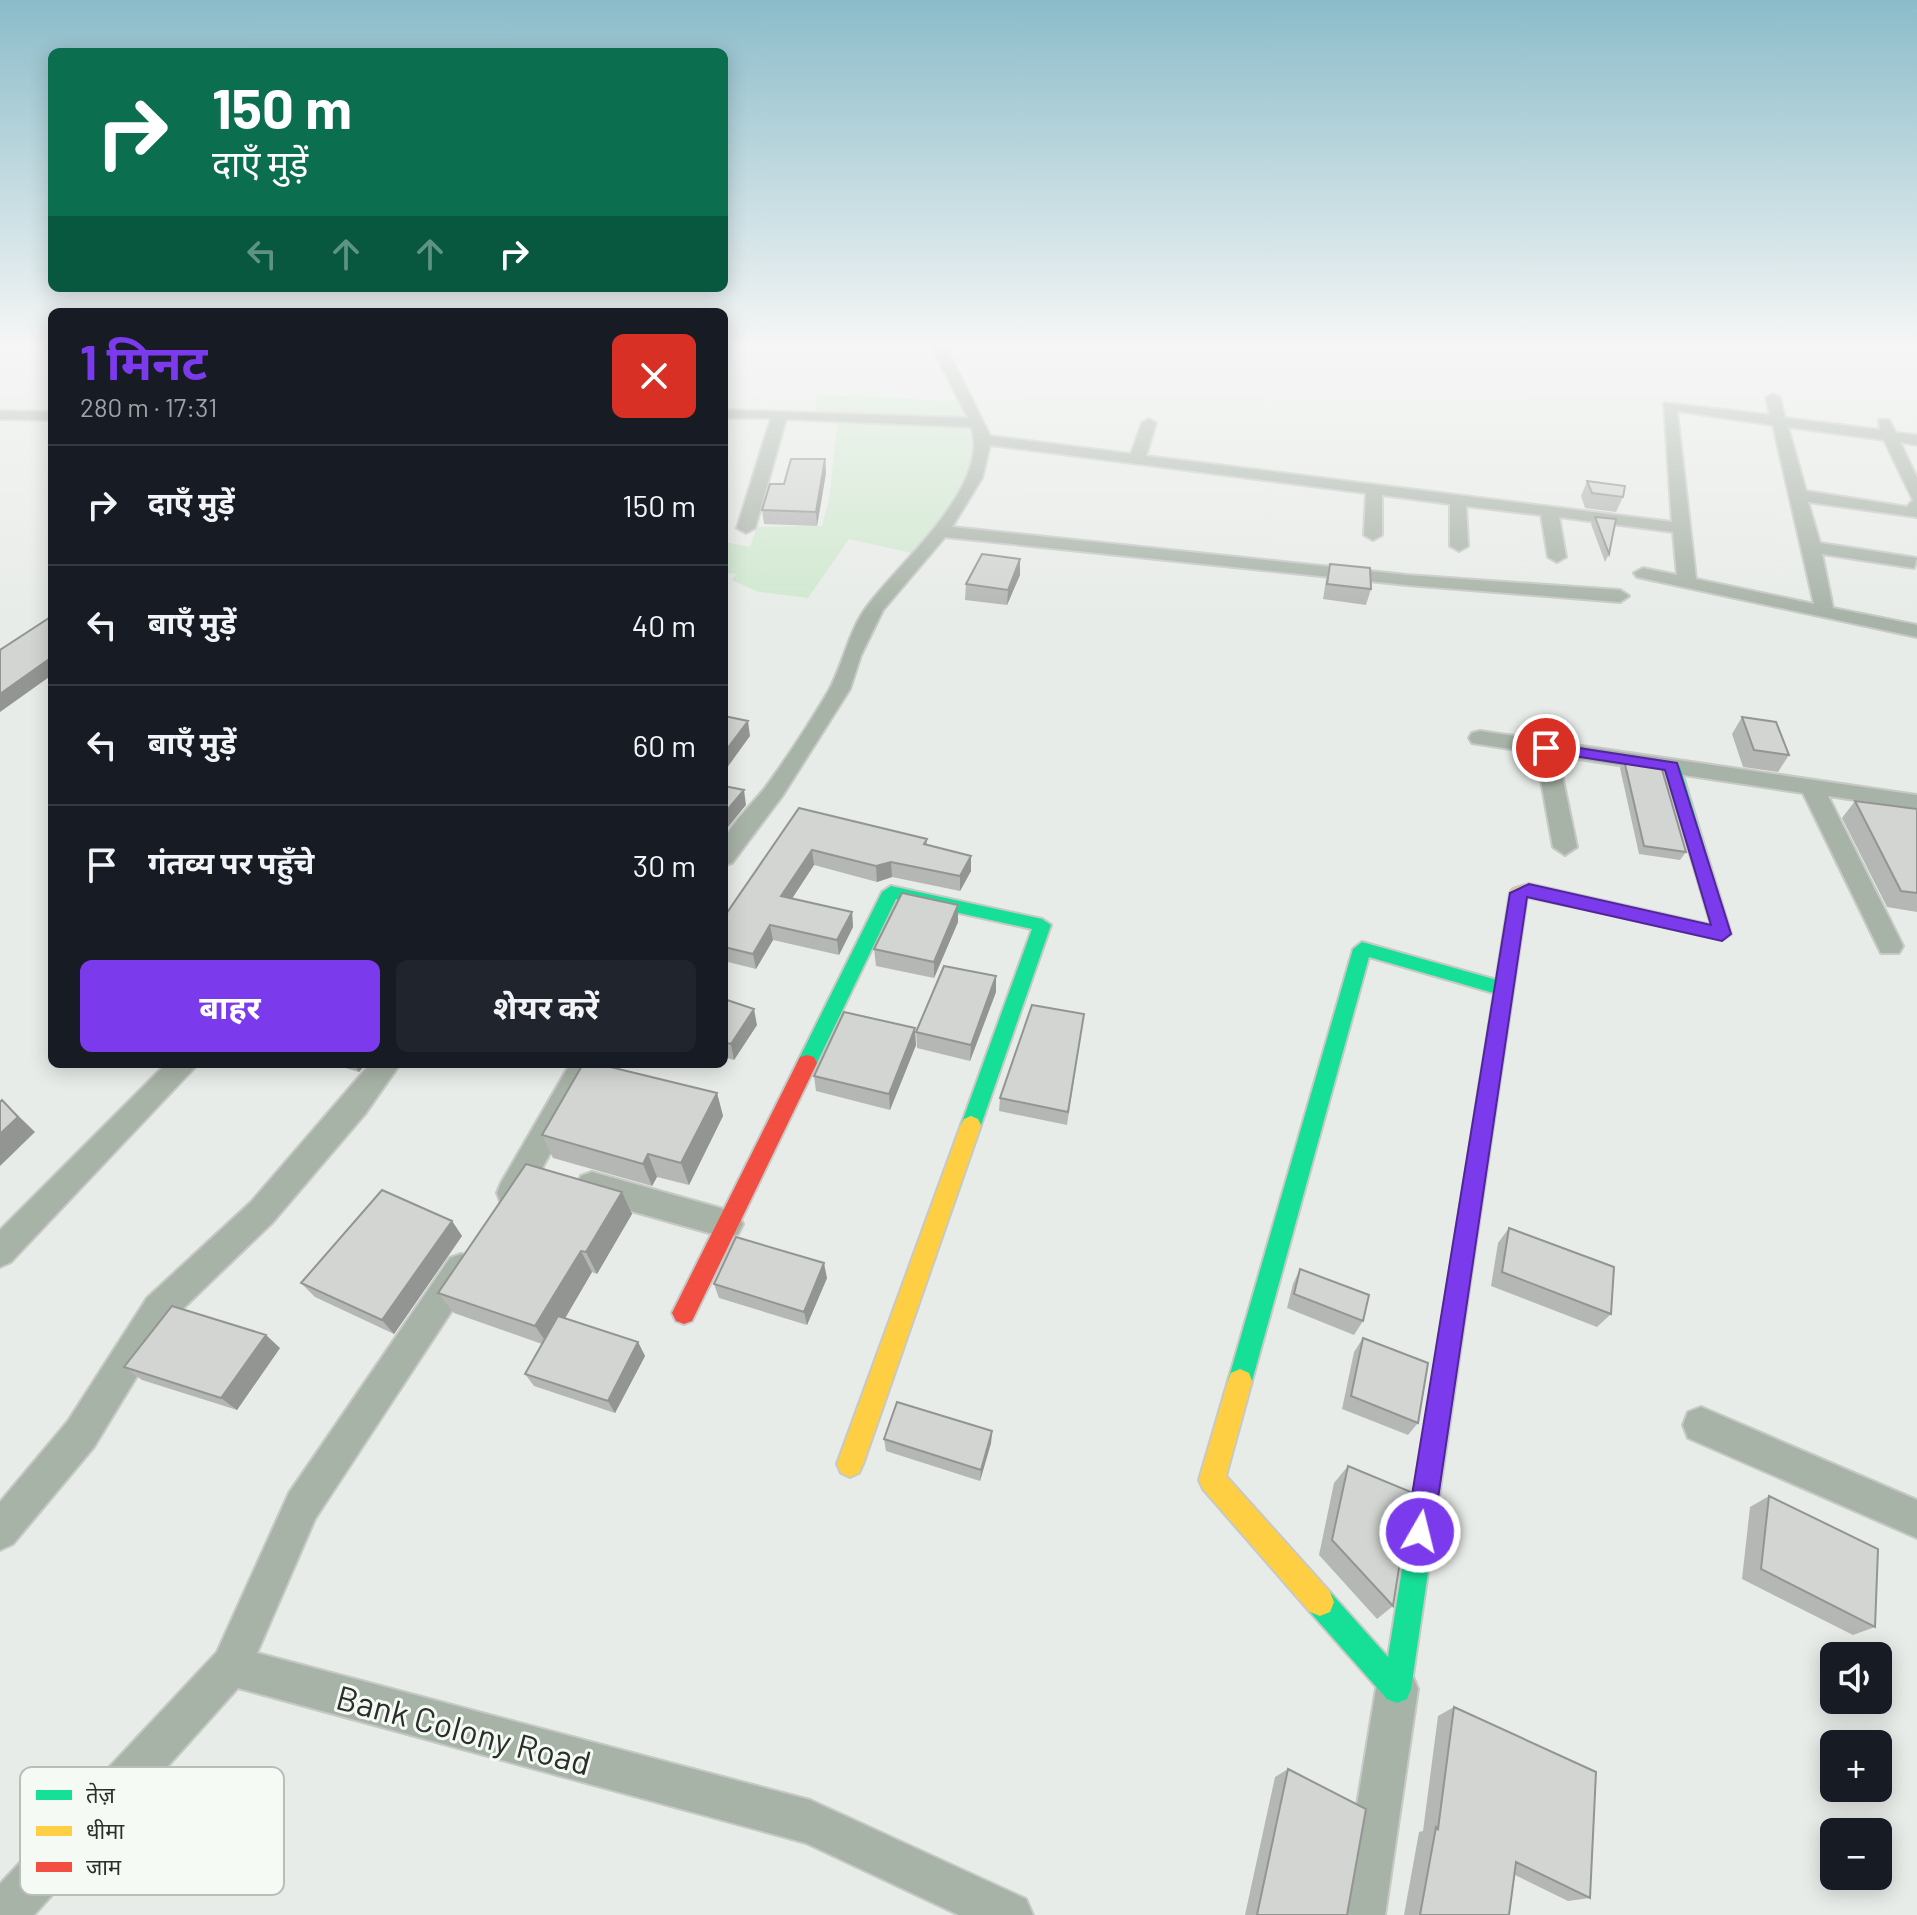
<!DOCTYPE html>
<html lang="hi">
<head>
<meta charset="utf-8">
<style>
	:root { --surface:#171b24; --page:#20242c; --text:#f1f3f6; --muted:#9ea1a6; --line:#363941; --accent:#7c3aed }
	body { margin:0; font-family:Barlow,"Noto Sans Devanagari",sans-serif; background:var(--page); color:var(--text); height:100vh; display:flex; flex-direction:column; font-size:30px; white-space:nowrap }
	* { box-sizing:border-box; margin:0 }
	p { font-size:26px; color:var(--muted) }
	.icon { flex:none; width:44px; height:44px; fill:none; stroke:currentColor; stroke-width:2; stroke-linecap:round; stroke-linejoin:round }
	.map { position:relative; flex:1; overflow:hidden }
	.side { position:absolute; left:48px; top:308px; width:680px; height:760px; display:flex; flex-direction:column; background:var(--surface); border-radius:12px; box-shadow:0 4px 20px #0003 }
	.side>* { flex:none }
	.hud { position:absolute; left:48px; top:48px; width:680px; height:244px; border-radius:12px; box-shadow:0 4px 20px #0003; background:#0b6e4f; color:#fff; overflow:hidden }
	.buttons { position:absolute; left:1820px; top:1642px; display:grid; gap:16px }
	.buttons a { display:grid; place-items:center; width:72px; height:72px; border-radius:12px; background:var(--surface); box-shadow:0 4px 20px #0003; font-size:40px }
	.pin { position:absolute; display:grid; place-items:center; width:68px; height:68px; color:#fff; margin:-34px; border:4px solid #fff; border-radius:50%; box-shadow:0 2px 8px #0007 }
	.me { position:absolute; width:88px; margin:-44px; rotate:8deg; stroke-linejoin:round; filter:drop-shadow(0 0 6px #0008) }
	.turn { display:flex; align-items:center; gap:28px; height:168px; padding:0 32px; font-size:36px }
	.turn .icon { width:104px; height:104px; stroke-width:2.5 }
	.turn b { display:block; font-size:56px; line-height:68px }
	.lanes { display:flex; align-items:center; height:76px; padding:0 32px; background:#0003; justify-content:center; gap:40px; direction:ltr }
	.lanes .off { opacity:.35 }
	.round { display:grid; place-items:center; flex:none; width:84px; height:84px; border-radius:12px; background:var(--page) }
	.headline { display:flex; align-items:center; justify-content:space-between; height:136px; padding:0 32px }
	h1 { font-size:48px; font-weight:700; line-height:60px; color:var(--accent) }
	.button { display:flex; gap:16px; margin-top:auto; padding:16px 32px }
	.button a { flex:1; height:92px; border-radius:12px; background:var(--accent); color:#fff; font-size:32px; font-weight:700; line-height:92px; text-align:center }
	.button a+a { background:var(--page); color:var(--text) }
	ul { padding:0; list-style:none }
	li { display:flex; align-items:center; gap:24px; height:120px; padding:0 32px; border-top:2px solid var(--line) }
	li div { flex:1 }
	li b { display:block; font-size:30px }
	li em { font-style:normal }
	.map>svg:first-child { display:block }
</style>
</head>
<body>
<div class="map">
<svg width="1917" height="1915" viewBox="0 0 1917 1915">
	<rect width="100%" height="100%" fill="#e8ece8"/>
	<path fill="#d0e8cf" d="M817,395L958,401L967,420L814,413Z
		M838,419L967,426C987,473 942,520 912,553L849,539L808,598L759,592L731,580L737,574L724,573L725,542L750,547L757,527L822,526L829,500Z"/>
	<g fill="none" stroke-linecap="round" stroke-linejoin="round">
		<defs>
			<path id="street" d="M932,347H946L990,436L1131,454L1142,423L1149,419L1156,423L1146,456L1672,522L1664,403L1770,415L1766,398L1773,394L1780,398L1785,418L1880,430L1879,420H1889L1896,433L1917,435V445L1900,442L1917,478V517L1808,502L1820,543L1917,558L1914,568L1822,554L1833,608L1917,625V637L1637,577L1634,573L1643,568L1677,575L1673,532L1559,517L1566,557L1557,562L1548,557L1541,515L1466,506L1468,546L1459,551L1450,546V504L1382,495V535L1373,540L1364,535L1366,493L990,445L982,478L952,527L1407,575L1620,590L1629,596L1620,602L1407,585L945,537L883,610L861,655L850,689L783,795L732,863L724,865C724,858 722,847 724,841C728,827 755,801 765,788C787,758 809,724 828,692C844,664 848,630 869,604C900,562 992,485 971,427L786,419L755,528L746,533L737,528L771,418H724V410L968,418ZM1677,411L1773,425L1814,604L1696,579ZM1788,427L1884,440L1913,500L1907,507L1806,491Z
				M0,411L52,412V420L0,419Z
				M1480,731L1917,795V809L1828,796L1903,946L1899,953H1881L1803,793L1558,756L1577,847L1565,855L1553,847L1536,753L1472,743L1469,738L1472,733Z
				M166,1064H198L11,1262L0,1267V1230Z
				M370,1064H400L365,1114L273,1222L171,1320L94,1447L13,1544L0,1550V1502L68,1421L147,1298L251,1202Z
				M570,1064H599L523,1203L512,1207L501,1203L497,1193L501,1183Z
				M592,1172L727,1210L738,1214L743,1224L738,1234L727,1238L592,1200L581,1196L577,1186L581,1176Z
				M461,1254L472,1258L477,1269L472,1280L315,1519L257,1653L810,1800L1026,1899L1033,1915H959L806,1843L238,1688L34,1915H0V1884L217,1652L289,1493L450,1258Z
				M1701,1407L1917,1500V1538L1688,1438L1683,1425L1688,1412Z
				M1397,1668L1412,1674L1418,1689L1385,1915H1339L1376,1689L1382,1674Z"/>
			<path id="fast" d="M1672,761L1680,766L1731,934L1722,940L1604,913L1595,907L1604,901L1711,925L1664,766Z
				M891,886L1042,919L1051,925L981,1125L978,1131L971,1134L964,1131L961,1125L1032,929L896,899L814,1069L807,1071L800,1069L797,1063L882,892Z
				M1362,942L1504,982L1511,984L1513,989L1511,994L1504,996L1369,957L1252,1381L1249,1389L1240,1393L1231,1389L1228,1381L1353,949Z
				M1460,1265L1468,1269L1471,1276L1411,1689L1407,1699L1397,1703L1387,1699L1310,1612L1306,1602L1310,1592L1320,1588L1330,1592L1388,1657L1449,1276L1452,1269Z"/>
			<path id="slow" d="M1529,884L1604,901L1613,907L1604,913L1527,897L1471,1276L1468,1283L1460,1287L1452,1283L1449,1276L1510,893L1513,889Z
				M971,1116L978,1119L981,1125L863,1464L859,1473L850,1477L841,1473L837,1464L961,1125L964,1119Z
				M1240,1369L1249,1373L1252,1381L1226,1476L1330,1592L1334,1602L1330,1612L1320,1616L1310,1612L1203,1489L1199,1480L1228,1381L1231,1373Z"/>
			<path id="jam" d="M807,1055L814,1057L817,1063L692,1321L684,1324L676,1321L672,1313L800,1057Z"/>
		</defs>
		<use href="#street" stroke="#c7c9c7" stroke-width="4"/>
		<use href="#fast" stroke="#c7c9c7" stroke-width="4"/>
		<use href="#slow" stroke="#c7c9c7" stroke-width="4"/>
		<use href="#jam" stroke="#c7c9c7" stroke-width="4"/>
		<use href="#street" fill="#a8b3a7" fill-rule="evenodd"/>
		<use href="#fast" fill="#16e098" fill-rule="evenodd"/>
		<use href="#slow" fill="#ffcf43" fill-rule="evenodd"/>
		<use href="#jam" fill="#f24e42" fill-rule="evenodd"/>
	</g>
	<path fill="#b5b7b5" d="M825,459L826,473L817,526L764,524L762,510L784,484Z
		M1587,481L1623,497L1616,512L1585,508L1581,496Z
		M1595,517L1609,554L1605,562L1591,524Z
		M1020,559V575L1007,605L965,600L966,584Z
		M1330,564L1371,589L1366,605L1323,599L1326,580Z
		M1742,717L1789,755L1778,772L1743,767L1732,734Z
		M1624,760L1686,852L1680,860L1639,854L1620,768Z
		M1855,801L1917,809V912L1887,907L1842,818Z
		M799,808L927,839V845L971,871L960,891L892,877L877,882L814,865L792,898L852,912L853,927L839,955L773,940L756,969L724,961V917Z
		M958,922L934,978L876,966L874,949Z
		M996,992L970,1061L917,1048L916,1032Z
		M724,999L757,1025L734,1060L724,1057Z
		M1084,1014L1067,1125L999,1111L1000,1098Z
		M916,1045L890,1110L816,1091L814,1076Z
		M332,1064H366L359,1072Z
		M717,1093L723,1116L689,1185L657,1177L652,1186L553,1158L542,1135Z
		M622,1192L632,1214L597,1274L592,1272L565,1318L638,1342L645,1356L615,1413L534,1386L525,1374L542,1344L454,1313L438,1293Z
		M452,1221L462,1236L394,1334L315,1297L301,1283Z
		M1509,1228L1611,1314L1597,1327L1491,1286L1498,1243Z
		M1300,1269L1363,1321L1354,1335L1287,1308L1293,1284Z
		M827,1278L807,1325L719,1298L714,1284Z
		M1363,1338L1418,1423L1408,1435L1342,1409L1354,1352Z
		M280,1348L237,1410L142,1380L124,1367Z
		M992,1431L991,1443L980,1481L886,1451L884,1439Z
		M1348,1466L1393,1606L1377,1619L1319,1555L1334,1483Z
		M1769,1496L1875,1627L1853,1635L1742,1579L1750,1507Z
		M1454,1707L1590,1898L1568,1901L1515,1875L1509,1915H1404L1419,1832L1423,1831L1438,1716Z
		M1288,1769L1347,1915H1245L1275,1777Z"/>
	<path fill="#939593" d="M825,459L826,473L817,526L816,512Z
		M1020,559V575L1007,605L1008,590Z
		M52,657V675L0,712V694Z
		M748,721L750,736L724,772V753Z
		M744,790L746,805L725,831L724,814Z
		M812,850L814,865L784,911L781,896Z
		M971,856V871L960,891V876Z
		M891,862L892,877L877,882L876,866Z
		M958,905V922L934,978V962Z
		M852,912L853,927L839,955L837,940Z
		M770,925L773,940L756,969L753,954Z
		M996,976V992L970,1061L971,1045Z
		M754,1009L757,1025L734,1060L731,1044Z
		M915,1028L916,1045L890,1110L889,1094Z
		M354,1064H366L359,1072Z
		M717,1093L723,1116L689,1185L681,1163Z
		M2,1100L35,1132L0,1166V1134Z
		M648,1154L657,1177L652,1186L643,1164Z
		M622,1192L632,1214L597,1274L586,1252Z
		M452,1221L462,1236L394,1334L382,1320Z
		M581,1251L592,1272L549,1346L535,1326Z
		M824,1263L827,1278L807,1325L804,1312Z
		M266,1335L280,1348L237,1410L221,1398Z
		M638,1342L645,1356L615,1413L608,1401Z
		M992,1431L991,1443L980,1481L981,1470Z"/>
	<path fill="#d2d5d2" stroke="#939593" stroke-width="2" d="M791,459H825L816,512L762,510L770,484H784Z
		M1587,481L1625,486L1623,497L1592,493Z
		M1595,517L1616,519L1609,554Z
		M982,554L1020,559L1008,590L966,584Z
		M1330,564L1370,568L1371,589L1327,584Z
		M52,616V657L0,694V650Z
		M724,716L748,721L724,753Z
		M1742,717L1776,722L1789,755L1754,750Z
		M1624,760L1661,766L1686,852L1644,846Z
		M724,786L744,790L724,814Z
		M1855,801L1917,809V893L1901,891Z
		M799,808L927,839L924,844L971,856L960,876L891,862L876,866L812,850L781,896L852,912L837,940L770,925L753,954L724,947V917Z
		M902,893L958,905L934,962L874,949Z
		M944,966L996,976L971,1045L916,1032Z
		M724,999L754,1009L731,1044L724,1042Z
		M1032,1005L1084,1014L1068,1112L1000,1098Z
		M844,1012L915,1028L889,1094L814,1076Z
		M583,1064H598L717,1093L681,1163L648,1154L643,1164L542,1135Z
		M2,1100L18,1117L0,1134V1102Z
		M526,1164L622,1192L586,1252L581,1251L535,1326L438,1293Z
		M382,1190L452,1221L382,1320L301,1283Z
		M1509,1228L1614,1267L1611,1314L1502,1272Z
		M736,1237L824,1263L804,1312L714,1284Z
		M1300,1269L1369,1295L1363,1321L1294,1294Z
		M172,1306L266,1335L221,1398L124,1367Z
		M558,1316L638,1342L608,1401L525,1374Z
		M1363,1338L1428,1363L1418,1423L1351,1396Z
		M897,1402L992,1431L981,1470L884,1439Z
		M1348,1466L1411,1492L1393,1606L1332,1540Z
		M1769,1496L1878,1549L1875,1627L1761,1569Z
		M1454,1707L1596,1772L1590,1898L1516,1862L1509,1915H1420L1436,1827L1438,1829Z
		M1288,1769L1366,1809L1347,1915H1257Z"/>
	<linearGradient id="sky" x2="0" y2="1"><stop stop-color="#8bbcca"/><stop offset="0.56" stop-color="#f5f6f5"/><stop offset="1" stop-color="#f5f6f5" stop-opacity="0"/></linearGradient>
	<rect width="1917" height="615" fill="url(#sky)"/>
	<path fill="#7c3aed" stroke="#51269a" stroke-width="2" d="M1546,743L1677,763L1731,934L1722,941L1527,897L1433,1532L1429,1541L1420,1545L1410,1541L1406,1532L1510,893L1529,884L1711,925L1665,770L1541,751L1538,748Z"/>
	<g text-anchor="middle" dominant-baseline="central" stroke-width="6" stroke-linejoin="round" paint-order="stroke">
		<g font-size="34" fill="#2b2e2b" stroke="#f5fbf4">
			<text transform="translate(464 1729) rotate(15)">Bank Colony Road</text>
		</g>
	</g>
	<rect x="20" y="1767" width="264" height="128" rx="12" fill="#f5fbf4" stroke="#b8beb8" stroke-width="2"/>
	<rect x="36" y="1790" width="36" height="10" fill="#16e098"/>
	<rect x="36" y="1826" width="36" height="10" fill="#ffcf43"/>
	<rect x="36" y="1862" width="36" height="10" fill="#f24e42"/>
	<g font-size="22" fill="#2b2e2b">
		<text x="86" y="1803">तेज़</text>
		<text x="86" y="1839">धीमा</text>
		<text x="86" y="1875">जाम</text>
	</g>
</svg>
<div class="buttons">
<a><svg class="icon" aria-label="sound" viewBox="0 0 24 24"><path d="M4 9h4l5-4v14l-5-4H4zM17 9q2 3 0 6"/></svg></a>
<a>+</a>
<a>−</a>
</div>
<div class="pin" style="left:1546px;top:748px;background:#d93025"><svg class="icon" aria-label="arrive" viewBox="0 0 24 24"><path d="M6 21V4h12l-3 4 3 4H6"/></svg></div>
<svg class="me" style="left:1420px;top:1532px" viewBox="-20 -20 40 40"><circle r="17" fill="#7c3aed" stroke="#fff" stroke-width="3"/><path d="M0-11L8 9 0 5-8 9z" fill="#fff"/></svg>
<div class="hud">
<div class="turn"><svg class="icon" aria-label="right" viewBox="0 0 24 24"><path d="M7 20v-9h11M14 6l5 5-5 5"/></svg><div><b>150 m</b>दाएँ मुड़ें</div></div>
<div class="lanes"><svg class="icon off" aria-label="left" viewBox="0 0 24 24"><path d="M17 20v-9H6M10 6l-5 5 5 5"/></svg><svg class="icon off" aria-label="ahead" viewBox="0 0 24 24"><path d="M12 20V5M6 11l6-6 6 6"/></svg><svg class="icon off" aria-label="ahead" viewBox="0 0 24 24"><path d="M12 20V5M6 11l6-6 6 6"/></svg><svg class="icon" aria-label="right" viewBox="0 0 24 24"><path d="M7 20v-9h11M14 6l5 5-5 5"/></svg></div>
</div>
<section class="side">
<div class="headline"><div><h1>1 मिनट</h1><p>280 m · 17:31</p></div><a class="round" style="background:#d93025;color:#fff"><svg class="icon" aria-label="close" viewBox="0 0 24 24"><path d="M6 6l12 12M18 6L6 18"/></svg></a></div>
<ul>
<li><svg class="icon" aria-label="right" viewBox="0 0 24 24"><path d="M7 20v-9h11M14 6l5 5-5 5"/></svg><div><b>दाएँ मुड़ें</b></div><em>150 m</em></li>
<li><svg class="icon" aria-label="left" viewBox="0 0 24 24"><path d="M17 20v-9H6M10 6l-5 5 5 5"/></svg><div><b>बाएँ मुड़ें</b></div><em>40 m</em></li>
<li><svg class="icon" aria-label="left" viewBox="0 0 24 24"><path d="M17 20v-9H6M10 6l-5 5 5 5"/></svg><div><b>बाएँ मुड़ें</b></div><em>60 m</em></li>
<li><svg class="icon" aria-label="arrive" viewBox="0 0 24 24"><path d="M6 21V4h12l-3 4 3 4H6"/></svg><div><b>गंतव्य पर पहुँचे</b></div><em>30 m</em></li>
</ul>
<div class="button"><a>बाहर</a><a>शेयर करें</a></div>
</section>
</div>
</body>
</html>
